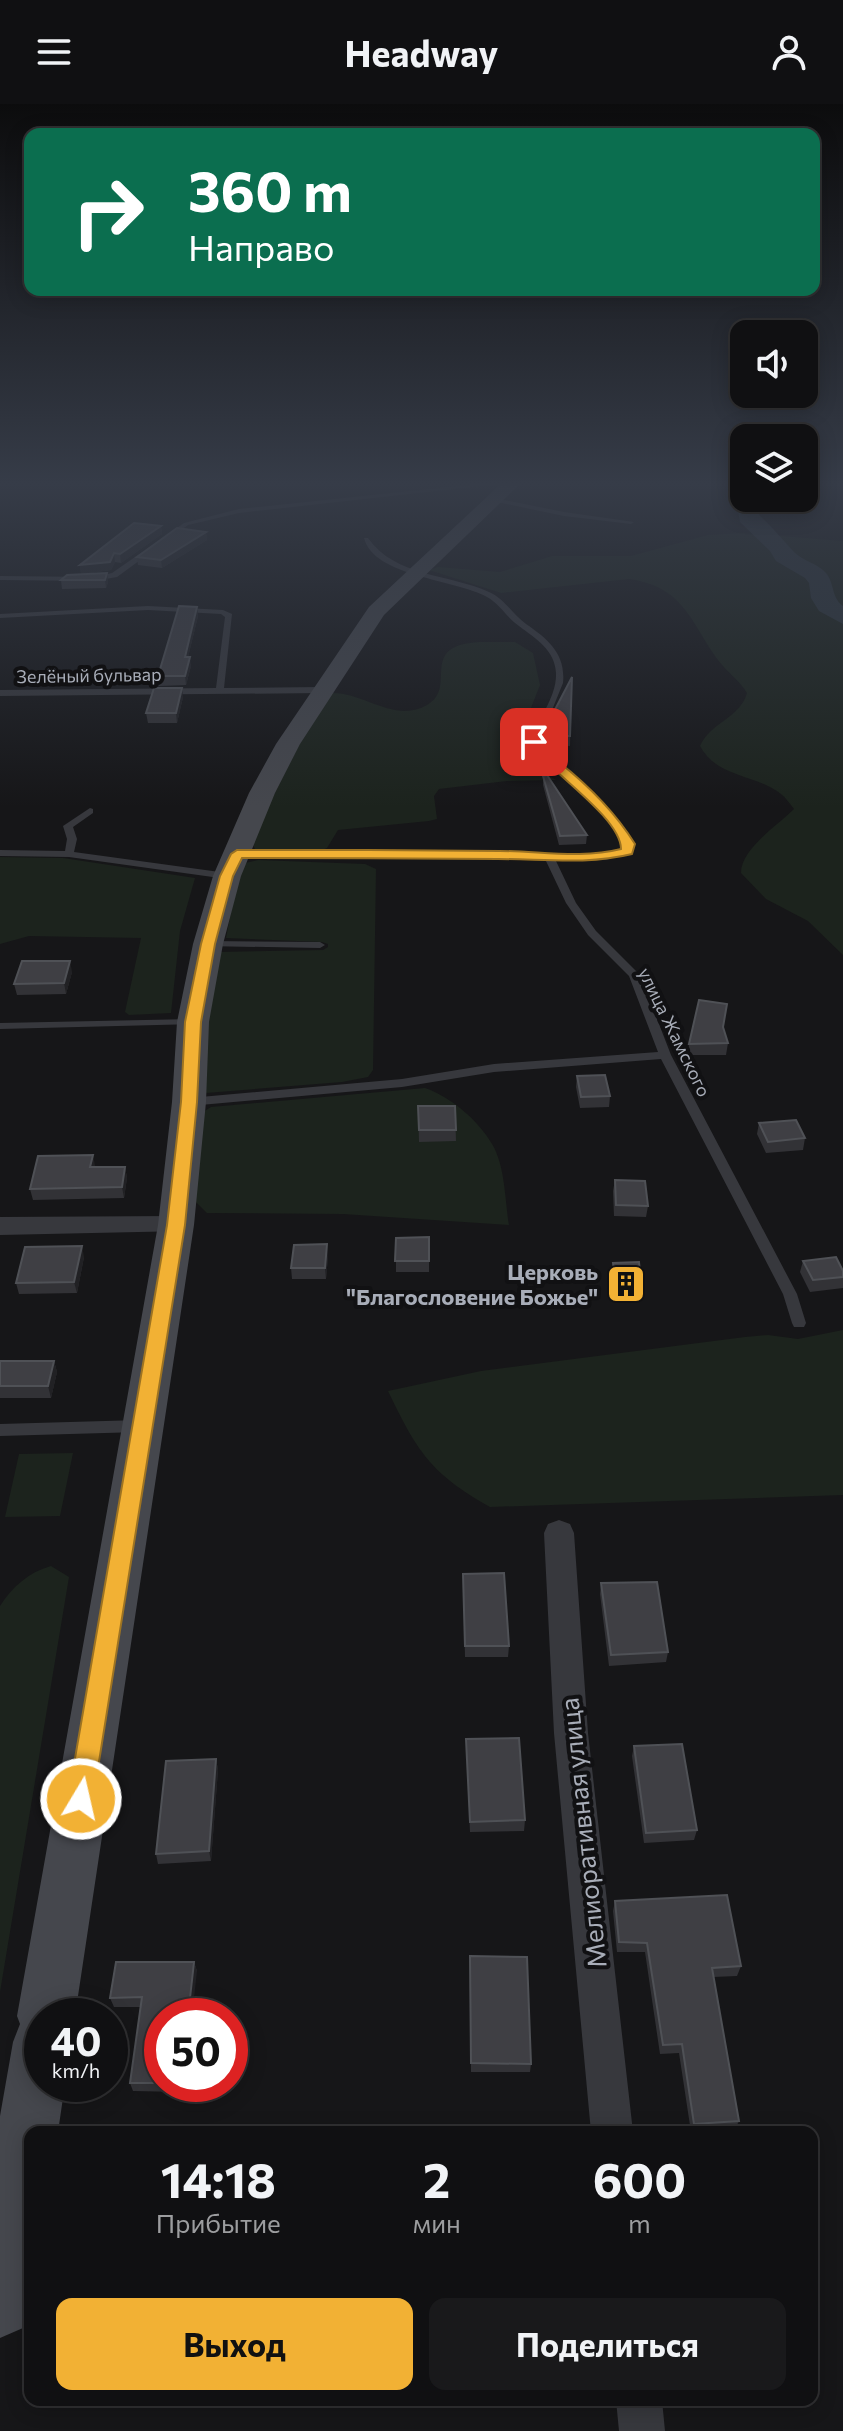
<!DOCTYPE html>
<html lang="ru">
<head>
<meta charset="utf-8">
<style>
	:root { --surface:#101012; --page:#19191b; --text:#f1f3f6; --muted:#9c9d9f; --line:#303032; --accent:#f2b134 }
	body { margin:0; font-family:Commissioner,sans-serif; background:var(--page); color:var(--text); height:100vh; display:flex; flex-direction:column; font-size:30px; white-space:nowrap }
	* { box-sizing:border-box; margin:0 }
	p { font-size:26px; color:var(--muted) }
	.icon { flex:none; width:44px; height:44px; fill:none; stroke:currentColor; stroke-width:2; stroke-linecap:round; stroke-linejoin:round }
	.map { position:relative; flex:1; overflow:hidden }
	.details { position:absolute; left:24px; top:2022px; width:794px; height:280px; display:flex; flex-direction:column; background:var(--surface); border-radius:16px; box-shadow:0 4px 20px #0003,0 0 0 2px var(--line) }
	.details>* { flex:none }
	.hud { position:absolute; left:24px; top:24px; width:796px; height:168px; border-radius:16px; box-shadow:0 4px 20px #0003,0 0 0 2px var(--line); background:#0b6e4f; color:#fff; overflow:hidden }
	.fabs { position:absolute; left:730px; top:216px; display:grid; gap:16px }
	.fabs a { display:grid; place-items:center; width:88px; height:88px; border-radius:16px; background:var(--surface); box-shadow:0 4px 20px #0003,0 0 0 2px var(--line); font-size:40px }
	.speed { position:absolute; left:24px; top:1894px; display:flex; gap:16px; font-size:40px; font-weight:700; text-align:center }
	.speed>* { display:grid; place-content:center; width:104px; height:104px; border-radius:50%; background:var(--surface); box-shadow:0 4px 20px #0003,0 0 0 2px var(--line); line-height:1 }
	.speed small { font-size:20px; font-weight:400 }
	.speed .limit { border:12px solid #d22; background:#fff; color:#111 }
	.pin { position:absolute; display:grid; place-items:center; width:68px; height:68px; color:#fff; margin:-34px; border-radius:16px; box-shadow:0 4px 12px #0006 }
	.me { position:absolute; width:88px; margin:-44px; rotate:9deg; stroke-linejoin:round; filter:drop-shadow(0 0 6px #0008) }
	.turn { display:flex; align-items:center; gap:28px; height:168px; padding:0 32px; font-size:36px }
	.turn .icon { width:104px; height:104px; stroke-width:2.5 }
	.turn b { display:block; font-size:56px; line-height:68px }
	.eta { display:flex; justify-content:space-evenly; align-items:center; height:136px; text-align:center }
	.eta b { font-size:48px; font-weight:700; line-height:56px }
	.cta { display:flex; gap:16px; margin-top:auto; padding:16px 32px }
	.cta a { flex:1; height:92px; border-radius:16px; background:var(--accent); color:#111; font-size:32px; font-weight:700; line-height:92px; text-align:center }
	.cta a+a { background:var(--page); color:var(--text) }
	header { display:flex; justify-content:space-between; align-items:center; height:104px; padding:0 32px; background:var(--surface); font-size:36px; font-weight:700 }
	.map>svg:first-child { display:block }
</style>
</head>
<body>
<header><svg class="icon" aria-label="menu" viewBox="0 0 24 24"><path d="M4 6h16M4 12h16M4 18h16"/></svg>Headway<svg class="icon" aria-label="person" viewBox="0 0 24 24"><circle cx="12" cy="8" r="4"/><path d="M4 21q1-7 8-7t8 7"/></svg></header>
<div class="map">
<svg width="843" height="2327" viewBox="0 0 843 2327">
	<rect width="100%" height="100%" fill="#161618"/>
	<path fill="#1c231d" d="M742,429L843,437V851L808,817L766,795L741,769C741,745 778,721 794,705C790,700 786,694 781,690C756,670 717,674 700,642C711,618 740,614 747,589C739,576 727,568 718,556C690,517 684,483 629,475L501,489L429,466L438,463L500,468L552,452H631L708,431Z
		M479,538H515L533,549L540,581L516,642L525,658L556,676L507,677L439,685L434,692L437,715L429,717L338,726L327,744L320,747L255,745L251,737L319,601L331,589C362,587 395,620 427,601C459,583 416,542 479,538Z
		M0,753L63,754L195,774L180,827L171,909L129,911L125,908L141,834L29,832L0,840Z
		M258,756L365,760L376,765L373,966L368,973L342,978L206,989L200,985L218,848L323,846L328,843V840L322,838L226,834L239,766L245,759Z
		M425,984C451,993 478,1016 492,1040C505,1061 505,1096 509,1121L343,1110L207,1109L195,1097L200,1010L211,1003Z
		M843,1226V1391L490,1403C430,1369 417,1347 388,1287L481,1267L745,1233L768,1231L798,1235Z
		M73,1349L60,1412L5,1413L19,1350Z
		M51,1462L69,1473L0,1888V1502C12,1483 29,1468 51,1462Z"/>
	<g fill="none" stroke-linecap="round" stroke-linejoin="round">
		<path stroke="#2c353c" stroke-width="4" d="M831,505H843"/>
		<path fill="#2c353c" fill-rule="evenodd" d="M744,389V394H761L759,411C772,423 783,436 794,448C803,457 817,459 826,469C835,480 831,493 843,502V520L819,507L811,494L809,479L805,474L776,457L770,447L740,418L736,396Z"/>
		<path fill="#37383d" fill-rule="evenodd" d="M505,377L516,378L239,409L188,421L117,473L94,477L0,476V472L94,473L112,469L184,419L239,405Z
			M494,394L564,408L634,418L631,420L564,412L492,397Z
			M364,434H368C395,473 450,470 489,488C505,495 513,511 526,520C548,535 566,550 563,579L539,638L620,719L630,735L632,748L606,756L556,757L576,799L596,827L640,871L671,951L797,1190L806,1219L804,1223H794L792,1219L783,1190L661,955L494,968L402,983L189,1002L183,998L189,994L402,975L494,960L658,948L629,872L588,831L566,799L546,757L504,754L237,753L232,750L237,747C325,747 412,747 500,748C540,749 582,756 622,746C616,704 555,671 530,638C537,615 557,594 556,569C555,546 536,535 519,522C507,514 500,500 487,493C455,475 374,473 364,434Z
			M148,502L223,506L232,510L224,584L322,583L326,586L322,589L0,592V586L216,584L225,513L221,510L148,506L0,514V510Z
			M90,704L93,705V709L73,723L77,735L74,748L227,769L232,772L227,775L69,753L0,752V746L65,747L67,735L63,722Z
			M208,837L320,838L325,841L320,844L204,842L203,840Z
			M193,915L197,916V920L0,925V919Z
			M140,1316L145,1318L148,1322L145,1326L140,1328L0,1332V1320Z"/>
		<path fill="#37383d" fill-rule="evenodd" d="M176,1112L185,1115L189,1121L185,1127L0,1131V1113Z
			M559,1416L570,1420L574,1429L588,1629L633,2028H591L554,1629L544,1429L548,1420Z
			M616,2296H662L665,2327H619Z"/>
		<path fill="#45474d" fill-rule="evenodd" d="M504,377H523L384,511L300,640L275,689L241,772L223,840L209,918L206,998L194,1121L75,1912H42V1980H65L58,2028H30V2207L23,2224L0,2234V2012L13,1938L20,1920L17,1912L158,1121L172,998L177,918L193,840L213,772L249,689L276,640L369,503Z"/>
	</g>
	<path fill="#323236" d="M161,422L162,430L121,459L115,458L111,466L81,470L80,461Z
		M206,428L207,436L162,464L138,461L137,453Z
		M107,469L108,478L106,484L62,485L61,476Z
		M197,503L198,512L188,553L191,562L186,581L159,582L158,572Z
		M572,573L570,642L548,641L549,617Z
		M183,593L177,619H148L146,609Z
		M543,672L587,731L586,740L559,741L543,681Z
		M72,868L66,890L17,891L14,880Z
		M728,939L726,951H688L689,940Z
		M577,972L610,992L609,1003L580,1004L576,983Z
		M418,1002H455L456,1037L419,1038Z
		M759,1019L805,1034L803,1046L766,1049L757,1030Z
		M95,1063H125L127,1074L124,1094L33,1096L30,1085Z
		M615,1076L648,1102L646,1113L614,1112L613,1087Z
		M429,1133V1168H396V1134Z
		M328,1152L326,1175H292L291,1164Z
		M84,1153L77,1189L19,1190L16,1179Z
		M803,1157L843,1167V1184L810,1188L800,1168Z
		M613,1159L641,1179L640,1190L614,1191L612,1170Z
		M0,1257H54L57,1268L51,1294H0Z
		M463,1470L509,1542L508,1553H465Z
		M601,1479L668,1548L666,1558L609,1562L600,1490Z
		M466,1635L525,1716L524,1727L470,1728Z
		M634,1642L697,1726L694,1736L644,1739L632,1652Z
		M216,1655L218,1666L211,1757L158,1760L156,1750Z
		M615,1797L741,1862L737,1872L713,1873L739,2017L735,2025L691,2028L679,1949L660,1950L645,1848H617L613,1807Z
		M470,1852L531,1960L530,1968H471Z
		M194,1858L197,1867L162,1912V1980H183L182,1988L133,1987L130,1979L141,1903H114L110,1894Z
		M32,2296H131L130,2304L37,2302Z"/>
	<path fill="#212124" d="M161,422L162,430L121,459L120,450Z
		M206,428L207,436L162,464L161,456Z
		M114,449L115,458L111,466L81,470L80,461Z
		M107,469L108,478L106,484L105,476Z
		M197,503L198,512L186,562L185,553Z
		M190,553L191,562L186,581L185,572Z
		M182,584L183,593L177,619L176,609Z
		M70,857L72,868L66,890L64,879Z
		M93,1051L95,1062L93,1075L90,1063Z
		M125,1063L127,1074L124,1094L122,1083Z
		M327,1140L328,1152L326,1175L325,1164Z
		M82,1142L84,1153L77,1189L74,1178Z
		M54,1257L57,1268L51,1294L48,1282Z
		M216,1655L218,1666L211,1757L209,1747Z
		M194,1858L197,1867L192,1912H188Z
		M127,2296H131L130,2304L126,2298Z"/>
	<path fill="#3f3f44" stroke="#4f5156" stroke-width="2" d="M134,419L161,422L120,450L114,449L110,458L80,461Z
		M177,424L206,428L161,456L137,453Z
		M107,469L105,476H61L67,471Z
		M179,502L197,503L185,553H190L185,572H158Z
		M572,573L570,632H548L549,617Z
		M154,584H182L176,609H146Z
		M547,671L587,731L560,732L543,672Z
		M22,857H70L64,879L14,880Z
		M699,896L727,900L723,923L728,939L689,940Z
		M605,971L610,992L581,993L577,972Z
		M418,1002H455L456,1026H419Z
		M796,1016L805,1034L768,1038L759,1019Z
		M93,1051L90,1063H125L122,1083L30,1085L38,1052Z
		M615,1076L645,1077L648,1102L616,1101Z
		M429,1133V1157H395L396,1134Z
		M327,1140L325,1164H291L294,1141Z
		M82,1142L74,1178L16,1179L25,1143Z
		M836,1153L843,1167V1173L813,1176L803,1157Z
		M639,1158L641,1179H616L613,1159Z
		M0,1257H54L48,1282H0Z
		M504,1469L509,1542H465L463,1470Z
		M657,1478L668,1548L611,1551L601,1479Z
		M519,1634L525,1716L470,1718L466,1635Z
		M682,1640L697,1726L646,1729L634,1642Z
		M216,1655L209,1747L156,1750L166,1657Z
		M727,1791L741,1862L712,1864L739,2017L694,2020L682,1940L663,1941L647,1839L619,1838L615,1797Z
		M470,1852L527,1853L531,1960L471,1959Z
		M116,1858H194L188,1912H162V1979H130L142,1893L110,1894Z
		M32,2296H127L126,2298Z"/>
	<linearGradient id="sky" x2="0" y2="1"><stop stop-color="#0c0c0d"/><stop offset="0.54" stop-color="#363c48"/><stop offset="1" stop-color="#363c48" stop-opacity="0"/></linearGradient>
	<rect width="843" height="703" fill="url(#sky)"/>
	<path fill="#f2b134" stroke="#9d7322" stroke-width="2" d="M534,634C541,638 544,647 551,652C584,677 613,705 635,740L632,750C587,761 544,755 498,755C413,754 327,754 242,754L233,772L215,840L201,918L197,998L185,1121L93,1695L90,1703L81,1706L72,1703L68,1695L167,1121L181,998L185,918L201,840L220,772L231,750L237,746C325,746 412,746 500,747C540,747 581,755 621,745C621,713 546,665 528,638Z"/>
	<defs>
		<symbol id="building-square" viewBox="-11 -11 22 22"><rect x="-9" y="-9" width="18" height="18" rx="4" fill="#f2b134" stroke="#111113"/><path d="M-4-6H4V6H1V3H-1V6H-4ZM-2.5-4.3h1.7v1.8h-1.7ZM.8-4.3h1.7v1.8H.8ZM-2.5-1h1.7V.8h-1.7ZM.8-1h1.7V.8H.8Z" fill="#111"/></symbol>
	</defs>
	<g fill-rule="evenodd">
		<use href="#building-square" x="604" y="1158" width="44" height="44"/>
	</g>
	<g text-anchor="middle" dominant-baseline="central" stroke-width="8" stroke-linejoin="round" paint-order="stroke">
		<g font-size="18" fill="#a8adb8" stroke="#111113">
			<text transform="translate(89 571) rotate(-1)">Зелёный бульвар</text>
			<text transform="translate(675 928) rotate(64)">улица Жамского</text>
		</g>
		<g font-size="22" font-weight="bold" fill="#a8adb8" stroke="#111113" text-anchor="end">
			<text x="598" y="1167">Церковь<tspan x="598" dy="25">"Благословение Божье"</tspan></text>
		</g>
		<g font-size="26" fill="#a8adb8" stroke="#111113">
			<text transform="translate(582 1729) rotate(-96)">Мелиоративная улица</text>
		</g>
	</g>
</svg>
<div class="fabs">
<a><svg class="icon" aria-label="sound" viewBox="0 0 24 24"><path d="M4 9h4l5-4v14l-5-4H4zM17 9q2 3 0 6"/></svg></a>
<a><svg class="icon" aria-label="layers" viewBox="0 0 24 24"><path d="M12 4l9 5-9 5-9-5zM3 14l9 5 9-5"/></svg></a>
</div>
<div class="speed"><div>40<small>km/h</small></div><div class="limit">50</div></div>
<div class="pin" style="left:534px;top:638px;background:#d93025"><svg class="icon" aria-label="arrive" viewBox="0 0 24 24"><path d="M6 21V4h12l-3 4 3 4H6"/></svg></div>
<svg class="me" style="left:81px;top:1695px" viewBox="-20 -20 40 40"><circle r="17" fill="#f2b134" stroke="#fff" stroke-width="3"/><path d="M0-11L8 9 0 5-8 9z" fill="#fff"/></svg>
<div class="hud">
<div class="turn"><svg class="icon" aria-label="right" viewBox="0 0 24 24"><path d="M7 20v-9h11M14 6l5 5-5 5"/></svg><div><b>360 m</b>Направо</div></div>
</div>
<section class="details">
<div class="eta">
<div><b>14:18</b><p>Прибытие</p></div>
<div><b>2</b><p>мин</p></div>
<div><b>600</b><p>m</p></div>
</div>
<div class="cta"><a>Выход</a><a>Поделиться</a></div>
</section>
</div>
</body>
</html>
